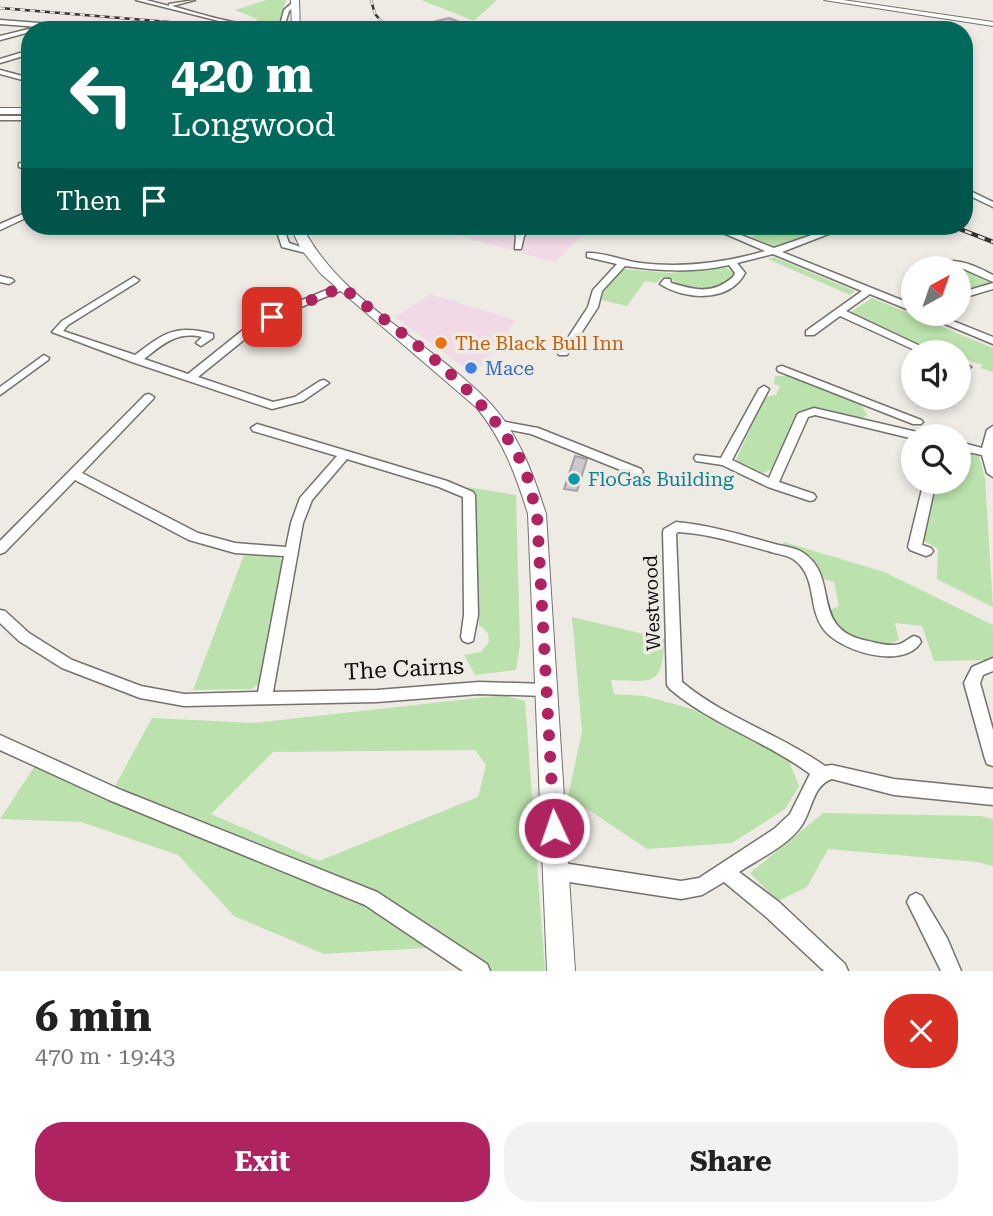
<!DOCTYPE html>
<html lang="en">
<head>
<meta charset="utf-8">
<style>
	:root { --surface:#fff; --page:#f2f2f2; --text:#222; --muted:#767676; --accent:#ae2360 }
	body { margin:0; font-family:"Roboto Serif",serif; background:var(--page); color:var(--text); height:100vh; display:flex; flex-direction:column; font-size:26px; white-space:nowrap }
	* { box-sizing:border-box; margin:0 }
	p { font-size:23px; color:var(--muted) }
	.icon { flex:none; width:38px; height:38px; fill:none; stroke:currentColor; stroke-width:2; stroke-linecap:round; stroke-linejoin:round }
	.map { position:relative; height:971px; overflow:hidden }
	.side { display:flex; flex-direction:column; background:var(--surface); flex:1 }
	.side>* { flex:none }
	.guide { position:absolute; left:21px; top:21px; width:952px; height:214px; border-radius:28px; box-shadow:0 4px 10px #0003; background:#00695c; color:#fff; overflow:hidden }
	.needle { width:46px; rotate:40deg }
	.buttons { position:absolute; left:901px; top:256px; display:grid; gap:14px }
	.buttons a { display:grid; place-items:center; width:70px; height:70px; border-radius:50%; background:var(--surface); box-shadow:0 4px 10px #0003; font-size:35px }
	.pin { position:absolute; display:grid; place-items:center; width:60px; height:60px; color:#fff; margin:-30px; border-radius:14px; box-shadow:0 4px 10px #0006 }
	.me { position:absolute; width:77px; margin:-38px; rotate:357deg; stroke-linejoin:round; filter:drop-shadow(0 0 5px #0008) }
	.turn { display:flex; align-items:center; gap:24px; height:147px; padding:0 35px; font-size:32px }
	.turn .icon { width:91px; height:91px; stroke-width:2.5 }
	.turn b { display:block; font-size:49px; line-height:60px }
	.then { display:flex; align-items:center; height:66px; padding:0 35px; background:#0003; gap:14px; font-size:26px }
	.round { display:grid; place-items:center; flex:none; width:74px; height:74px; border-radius:28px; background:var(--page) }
	.head { display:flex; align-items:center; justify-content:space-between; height:119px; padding:0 35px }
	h1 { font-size:42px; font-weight:700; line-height:52px }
	.action { display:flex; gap:14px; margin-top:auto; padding:14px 35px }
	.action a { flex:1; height:80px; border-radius:28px; background:var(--accent); color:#fff; font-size:28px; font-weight:700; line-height:80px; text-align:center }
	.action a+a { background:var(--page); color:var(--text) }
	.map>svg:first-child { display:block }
</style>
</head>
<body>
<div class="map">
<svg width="993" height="971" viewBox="0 0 993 971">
	<rect width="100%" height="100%" fill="#eeebe5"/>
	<path fill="#f1dae5" d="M422,226H577L589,229L555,262Z
		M430,294L515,320L499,347L473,374L395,317Z"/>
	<path fill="#bbe2ac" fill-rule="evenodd" d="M266,0H286L278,26L251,25L258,19L235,10Z
		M421,0H497L474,21Z
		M779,226H839L778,248L751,237Z
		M774,257L855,291L850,295L768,259Z
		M948,264L955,265L990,283L959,292V268H942Z
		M726,268L735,274L711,292L673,284L674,280L662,277L656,283L645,281L627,306L601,300C603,288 614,273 625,269L669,273Z
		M872,298L993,348V372L980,368L983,365L959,357V352H936L851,312Z
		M775,376H795L861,404L867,415L861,419L812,408L799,411L772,469L761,474L740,466L736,460L764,397L776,395L780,386L774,384Z
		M959,451L979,455L985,479L993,607L937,579L938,549L923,540L938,481H959Z
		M467,487L516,495L520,645L516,670L475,675L464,655L481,652L489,642L488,633L479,625L475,495Z
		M784,542L884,572L993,625V660L934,661L922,626L895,623L899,640C875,651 854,640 833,628L828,611L839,606L834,582L823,579L811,556L782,545Z
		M244,555L277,556L284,562L264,680L252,689L193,690Z
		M572,617L665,639C661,688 654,681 611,680L614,694L645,696L692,709L754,740L789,761L799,786L785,809L732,843L647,849L568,796L582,732Z
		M504,695L525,701L545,971H472L426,948L324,954L234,916L178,855L81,822L0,819L40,758L113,790L152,718L254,723ZM475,750L486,765L478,797L319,861L211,814L273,752Z
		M823,813L980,816L993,819V866L977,862L828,849L807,887L778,901L750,873Z"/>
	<path fill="#ccc7ca" stroke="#a5a0a3" stroke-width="2" d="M449,18L477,29V30H451L433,22Z
		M575,456L587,459L577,491L564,489Z"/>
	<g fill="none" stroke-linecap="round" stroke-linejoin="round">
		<defs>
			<path id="minor" d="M136,0H146L169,6V4L195,0L172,6C205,15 245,29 280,25L284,10L292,3L297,4L289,11L284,27L271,29L235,25Z
				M0,20L103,28L106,30H78L0,24Z
				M37,27L39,30H30V32L0,40V36Z
				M30,50V54L0,63V59Z
				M0,70L30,78V82L0,74Z
				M0,116H30V120H0Z
				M19,163L30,165V170L19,167Z
				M964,188L993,202V207L964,193Z
				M30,211V216L0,230V224Z
				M275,226H283L289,243L310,250V254L282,247Z
				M525,226H534L524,236L521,249H515L516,235Z
				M707,226H718L774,248L838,226H849L782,252L914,305V312L870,294L846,311L933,352H919L840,316L814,335H806V331L862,291L773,254L737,263L745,273C729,303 685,300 660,284L664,279H670L671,283C695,290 712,295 733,277L735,273L729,265C694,273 660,271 625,266L602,291L598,307L567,355H559L558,353L588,307L593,290L617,264L587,257V253C604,252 623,261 640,263C683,268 724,263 765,251Z
				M950,261C966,261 979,268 993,275V282L957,266L932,268L940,263Z
				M0,276L12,279L14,281L9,284L0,282Z
				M134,277L139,280L137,282L68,325L63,331L135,355C164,333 175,324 213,334V338L201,346L196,343L202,337C177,331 163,344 144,359L188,374L248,326L290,305L339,285H345V289L296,309L256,330L198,377L273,402L295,397L320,381L324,380L329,383L303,401L272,409L132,362L52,332L62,321Z
				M914,278V285L904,287V283Z
				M993,283V289L959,299V293Z
				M919,313H933L993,337V344Z
				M44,355L49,358L48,360L0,395V387Z
				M959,361L971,367L966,370L959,368Z
				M782,366L921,420L923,422L921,424H913L778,371L777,369L778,367Z
				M764,386L769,389L732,460L769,478L797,415L799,413L814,408L917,432L923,436H914V439L815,415L808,417L779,482L814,494L816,497L814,500L810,501L768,487L722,465L696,461L694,458L696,455L721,458L759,389Z
				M149,394L154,397L153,399L82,473L198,533L235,543L286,547L291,523L300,498L337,456L253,431L251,428L257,424L447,481L473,492L475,495L478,615L473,641L468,643L463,641L461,637L464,615L463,497L439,487L347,459L312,500L303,523L273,692L377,690L479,682L546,684L551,686L554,690L551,694L546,696L479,694L377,702L184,706L140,698L62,668L19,641L0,623V610L5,611L29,633L72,660L141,686L184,694L258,692L284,556L235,553L189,540L75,480L5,552L0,554V541L145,395Z
				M500,421L538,428L641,469L643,472L641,475H633L531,434L496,427L494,425Z
				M993,426V477L987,473L982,455L959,450V442L982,448L987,430Z
				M924,481H936L922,545L931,548L933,551L931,554L926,556L910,550L908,547Z
				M676,522C709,525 739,534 771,543C780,546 794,547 802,552C842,577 807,629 868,641C877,643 890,647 900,644C905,642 909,638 914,636L919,638L921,642C904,671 837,651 822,627C808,606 817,575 793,559C787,555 776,554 768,551C737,543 710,534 678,532L676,534L682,682C725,718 780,734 825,766L832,765L894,779L993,789V805L894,795L832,779C813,785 812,810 802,825C789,845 759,859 739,872L779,902L845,964L848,971H824L765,916L724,882L702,895L681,899L556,880L550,877L547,871L550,865L556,862L681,881L699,878L774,829L790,814L810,774C766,741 712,725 670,689L667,685L663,532L664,529Z
				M993,658V671L983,675L980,683L993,730V766L987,764L985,759L964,683L972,667Z
				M0,735L121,790L377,892L487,964L490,971H463L365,905L109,800L0,750Z
				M916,893L922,896L947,938L961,971H941L907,902L910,896Z"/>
			<path id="tertiary" d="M0,108H30V114H0Z"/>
			<path id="secondary" d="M291,0H299L300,30H292Z
				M824,0H843L993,22V26Z
				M290,226H302C341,303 429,340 488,401C518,432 533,473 546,514L575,971H547L528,514C516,475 503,440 477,408L321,274L301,249Z"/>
		</defs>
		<use href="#minor" stroke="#74716d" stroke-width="3"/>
		<use href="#tertiary" stroke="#74716d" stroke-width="2"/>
		<use href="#secondary" stroke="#74716d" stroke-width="2"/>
		<use href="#minor" fill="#fff" fill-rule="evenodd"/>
		<use href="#tertiary" fill="#fff" fill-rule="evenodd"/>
		<use href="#secondary" fill="#fff" fill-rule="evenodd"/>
		<defs>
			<path id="rail-far1" d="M371,0L375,14L389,30
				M0,8L265,30"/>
			<path id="rail" d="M952,226L993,242"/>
		</defs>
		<use href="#rail-far1" stroke="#353331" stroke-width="2.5"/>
		<use href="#rail" stroke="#353331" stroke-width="4.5"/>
		<use href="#rail-far1" stroke="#eeebe5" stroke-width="2" stroke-dasharray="5" stroke-linecap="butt"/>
		<use href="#rail" stroke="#eeebe5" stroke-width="2.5" stroke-dasharray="7" stroke-linecap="butt"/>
	</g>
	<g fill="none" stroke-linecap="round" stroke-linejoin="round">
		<path stroke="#ae2360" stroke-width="12" stroke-dasharray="0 21.6" d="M272,317L342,287C408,339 482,387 522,463C529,478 532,498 537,514L554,828"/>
	</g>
	<circle fill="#e8710a" stroke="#eeebe5" stroke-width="2.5" cx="441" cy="343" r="7"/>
	<circle fill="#3f7fe0" stroke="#eeebe5" stroke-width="2.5" cx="471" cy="368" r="7"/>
	<circle fill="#0f9aa8" stroke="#eeebe5" stroke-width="2.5" cx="574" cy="479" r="7"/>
	<g text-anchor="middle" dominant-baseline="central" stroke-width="7" stroke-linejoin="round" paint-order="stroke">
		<g font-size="19" fill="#c56008" stroke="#eeebe5" text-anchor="start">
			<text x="455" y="343">The Black Bull Inn</text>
		</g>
		<g font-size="19" fill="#366cbe" stroke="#eeebe5" text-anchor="start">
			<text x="485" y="368">Mace</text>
		</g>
		<g font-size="19" fill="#0d838f" stroke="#eeebe5" text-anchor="start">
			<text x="588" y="479">FloGas Building</text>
		</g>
		<g font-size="19" fill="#100f0d" stroke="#eeebe5">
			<text transform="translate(652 603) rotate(-92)">Westwood</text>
		</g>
		<g font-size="23" fill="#100f0d" stroke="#eeebe5">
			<text transform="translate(404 669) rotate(-3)">The Cairns</text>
		</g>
	</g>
</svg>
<div class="buttons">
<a><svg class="needle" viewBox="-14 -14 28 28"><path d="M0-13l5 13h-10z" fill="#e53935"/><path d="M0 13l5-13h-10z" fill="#767676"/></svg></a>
<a><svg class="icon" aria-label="sound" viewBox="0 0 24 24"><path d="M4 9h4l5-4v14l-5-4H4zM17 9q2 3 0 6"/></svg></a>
<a><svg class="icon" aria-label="search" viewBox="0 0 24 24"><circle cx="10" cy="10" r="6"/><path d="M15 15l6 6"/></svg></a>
</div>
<div class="pin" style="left:272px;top:317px;background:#d93025"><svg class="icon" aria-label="arrive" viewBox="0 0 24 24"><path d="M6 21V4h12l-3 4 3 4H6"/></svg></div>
<svg class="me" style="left:554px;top:828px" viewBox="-20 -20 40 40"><circle r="17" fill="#ae2360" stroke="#fff" stroke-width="3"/><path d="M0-11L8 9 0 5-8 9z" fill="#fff"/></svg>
<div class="guide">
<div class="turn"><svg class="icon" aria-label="left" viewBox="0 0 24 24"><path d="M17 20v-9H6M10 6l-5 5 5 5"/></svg><div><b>420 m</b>Longwood</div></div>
<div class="then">Then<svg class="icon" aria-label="arrive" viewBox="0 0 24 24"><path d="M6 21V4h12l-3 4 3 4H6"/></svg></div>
</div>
</div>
<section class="side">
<div class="head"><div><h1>6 min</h1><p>470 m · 19:43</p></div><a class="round" style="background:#d93025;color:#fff"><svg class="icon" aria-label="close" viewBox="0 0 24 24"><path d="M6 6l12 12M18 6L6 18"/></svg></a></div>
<div class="action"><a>Exit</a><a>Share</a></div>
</section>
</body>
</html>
